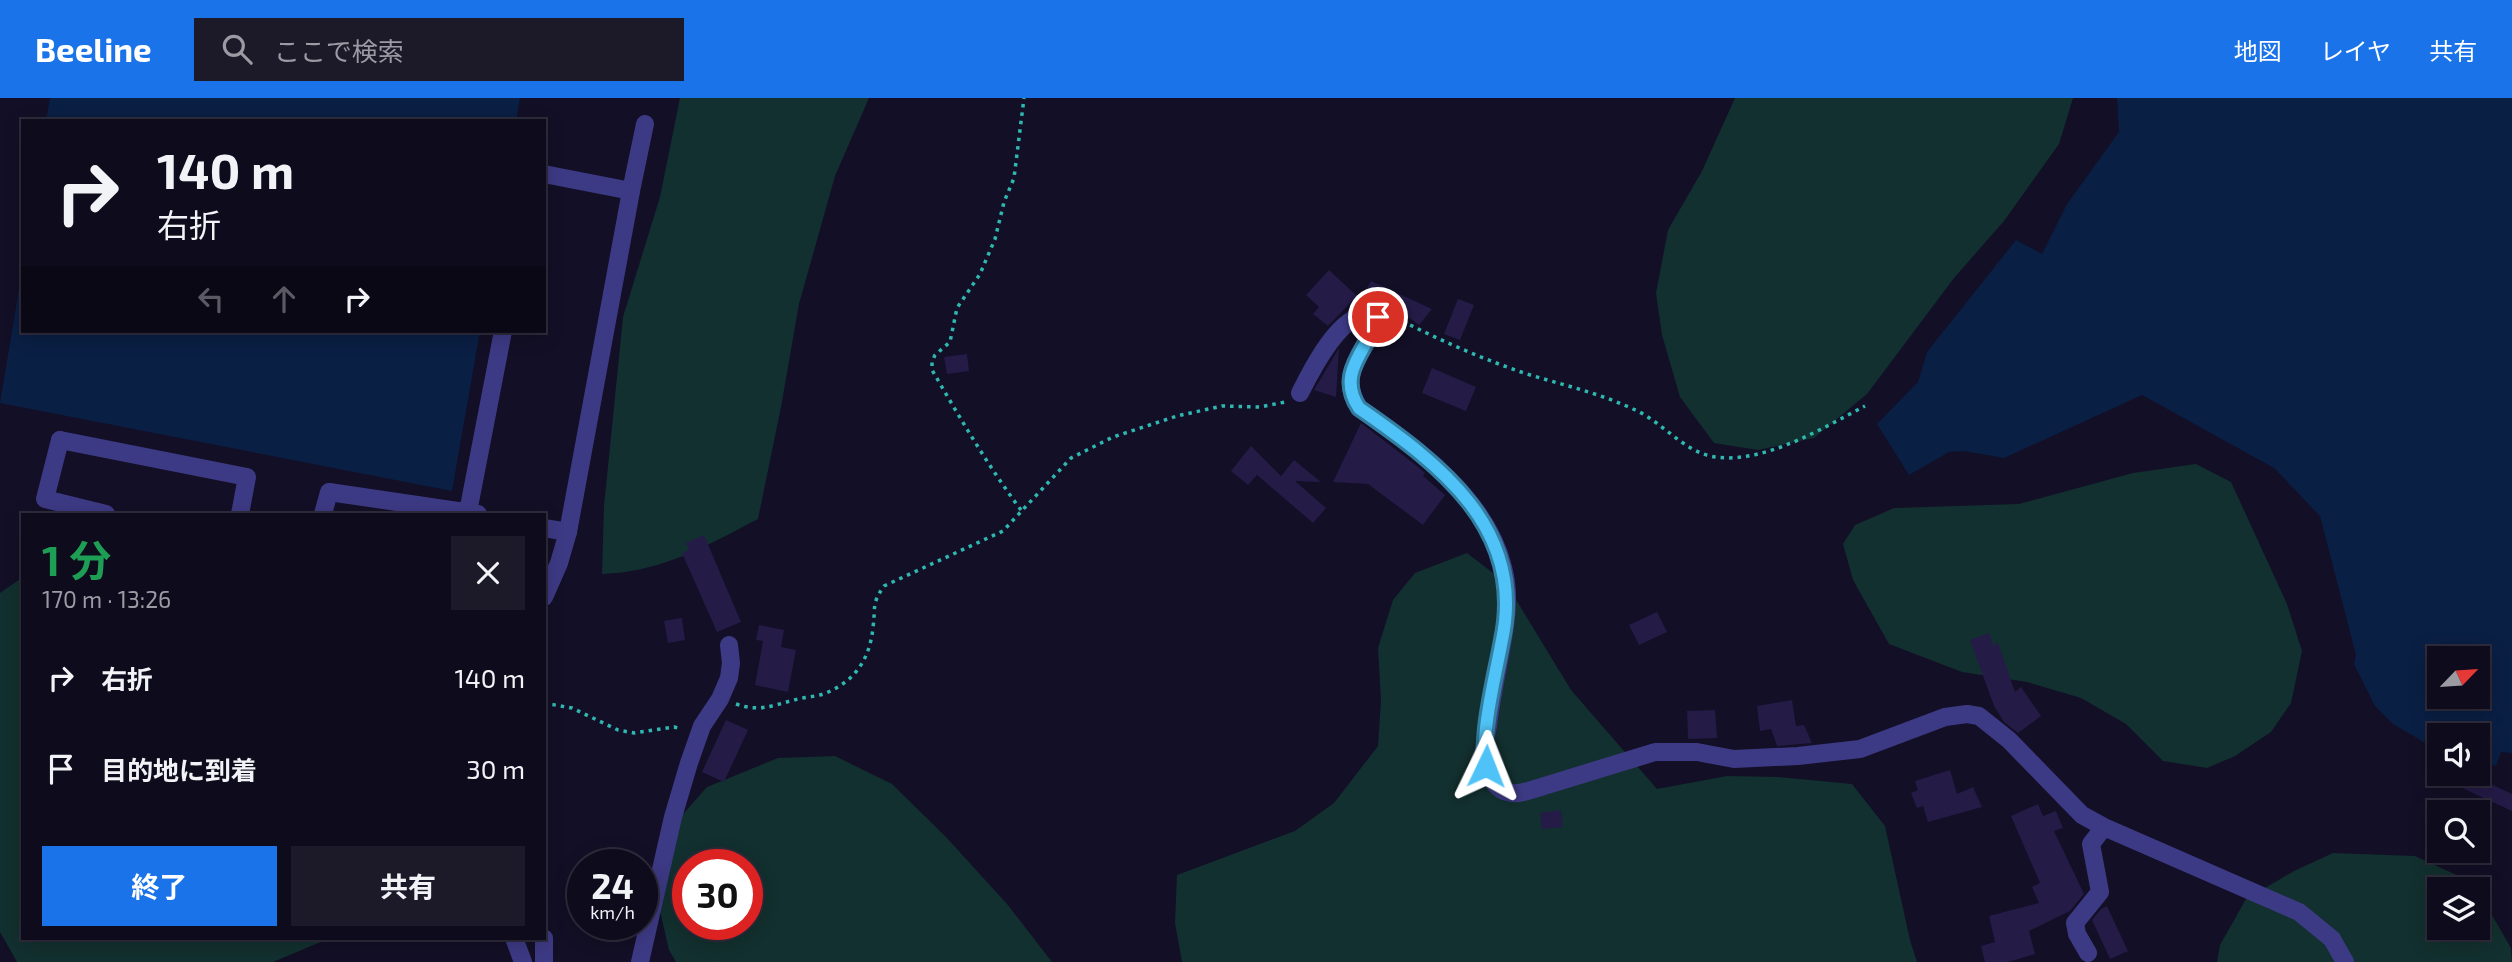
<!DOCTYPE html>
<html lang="ja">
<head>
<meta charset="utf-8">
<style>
	:root { --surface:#0e0b1c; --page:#1c1929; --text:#f1f3f6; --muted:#9b9ba3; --line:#2e2b3b; --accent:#1a73e8 }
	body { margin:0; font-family:"Exo 2","Noto Sans JP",sans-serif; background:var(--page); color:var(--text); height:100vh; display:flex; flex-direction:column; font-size:26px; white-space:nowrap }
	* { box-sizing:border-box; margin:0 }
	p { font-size:23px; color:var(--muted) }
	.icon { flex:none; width:38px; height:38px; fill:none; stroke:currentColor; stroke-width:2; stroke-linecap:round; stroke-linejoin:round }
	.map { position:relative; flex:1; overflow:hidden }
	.panel { position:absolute; left:21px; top:415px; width:525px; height:427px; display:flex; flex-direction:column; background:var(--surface); border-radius:0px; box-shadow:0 4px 18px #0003,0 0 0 2px var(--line) }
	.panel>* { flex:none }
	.top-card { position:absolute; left:21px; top:21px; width:525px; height:214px; border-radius:0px; box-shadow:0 4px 18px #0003,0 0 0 2px var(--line); background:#0e0b1c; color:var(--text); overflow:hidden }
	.needle { width:46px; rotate:65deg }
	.tools { position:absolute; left:2427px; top:548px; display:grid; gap:14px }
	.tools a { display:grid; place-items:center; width:63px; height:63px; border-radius:0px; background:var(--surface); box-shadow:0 4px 18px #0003,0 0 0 2px var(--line); font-size:35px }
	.speed { position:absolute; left:567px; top:751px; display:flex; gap:14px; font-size:35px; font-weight:700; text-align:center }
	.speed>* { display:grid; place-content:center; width:91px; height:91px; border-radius:50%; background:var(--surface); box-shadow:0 4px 18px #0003,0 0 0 2px var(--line); line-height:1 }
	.speed small { font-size:18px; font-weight:400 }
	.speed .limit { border:10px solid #d22; background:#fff; color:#111 }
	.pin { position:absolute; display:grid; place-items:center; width:60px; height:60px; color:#fff; margin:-30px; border:4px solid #fff; border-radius:50%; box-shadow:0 2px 7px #0007 }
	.me { position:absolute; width:77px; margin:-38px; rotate:2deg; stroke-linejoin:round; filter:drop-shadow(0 0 5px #0008) }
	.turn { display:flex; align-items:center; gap:24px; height:147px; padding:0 21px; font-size:32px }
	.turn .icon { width:91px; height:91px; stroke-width:2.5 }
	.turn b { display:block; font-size:49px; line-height:60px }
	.lanes { display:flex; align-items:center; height:66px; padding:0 21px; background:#0003; justify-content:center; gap:35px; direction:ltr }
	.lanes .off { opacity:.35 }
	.round { display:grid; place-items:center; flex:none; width:74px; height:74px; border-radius:0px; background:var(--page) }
	.overview { display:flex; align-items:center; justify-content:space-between; height:119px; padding:0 21px }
	h1 { font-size:42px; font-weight:700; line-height:52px; color:#1e9e55 }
	.action { display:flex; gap:14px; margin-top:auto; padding:14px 21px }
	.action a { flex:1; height:80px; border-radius:0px; background:var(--accent); color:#fff; font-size:28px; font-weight:700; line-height:80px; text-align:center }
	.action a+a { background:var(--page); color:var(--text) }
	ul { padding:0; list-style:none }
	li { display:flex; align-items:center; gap:21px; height:91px; padding:0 21px }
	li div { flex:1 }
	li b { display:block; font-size:26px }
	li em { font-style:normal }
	header { display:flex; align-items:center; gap:42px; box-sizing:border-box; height:98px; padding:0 35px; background:var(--accent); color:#fff }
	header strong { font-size:33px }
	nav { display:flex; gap:38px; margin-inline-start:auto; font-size:24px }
	.search { width:490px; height:63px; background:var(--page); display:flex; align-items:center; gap:18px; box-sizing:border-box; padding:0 24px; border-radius:0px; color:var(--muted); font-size:26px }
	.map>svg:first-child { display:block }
</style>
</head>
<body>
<header>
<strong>Beeline</strong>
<div class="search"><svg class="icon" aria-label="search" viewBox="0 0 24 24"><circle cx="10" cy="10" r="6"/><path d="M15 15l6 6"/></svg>ここで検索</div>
<nav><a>地図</a><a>レイヤ</a><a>共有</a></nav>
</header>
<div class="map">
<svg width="2512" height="864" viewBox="0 0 2512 864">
	<rect width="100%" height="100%" fill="#130f26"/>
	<path fill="#12302f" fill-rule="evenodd" d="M680,0H869L835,78L799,206L781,309L758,421C706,448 662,474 602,476L604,408L623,219L660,99Z
		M1735,0H2073L2059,46L2004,123L1954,180L1867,296L1814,340L1758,352L1714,345L1680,299L1662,237L1656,195L1668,132L1702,73Z
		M2196,366L2231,384L2287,506L2302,553L2291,605L2271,634L2235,658L2207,670L2163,663L2126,626L2081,600L2027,584L1962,574L1889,546L1853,482L1843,446L1855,427L1894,410L2019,406L2133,375Z
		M1467,455L1506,485L1571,592L1657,691L1727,678L1778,679L1852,686L1885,728L1910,842L1917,864H1182L1175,825L1177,777L1295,733L1334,705L1378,648L1381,602L1378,550L1393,502L1415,475Z
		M23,479V840H330L273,864H17L0,834V495Z
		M835,658L892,686L946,739L1007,806L1052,864H676L669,852L655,791L667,734L707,689L778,660ZM688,766H747V826H688Z
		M2333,755L2415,758L2474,785L2477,791H2440V830H2478V793L2511,850L2512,864H2217L2220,847L2246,801L2294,773Z"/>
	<path fill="#0a1f44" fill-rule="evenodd" d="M0,0H520L516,23H23V233H480L452,393L0,305Z
		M2117,0H2512V655L2501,654L2496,668L2478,663V637H2440L2439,653L2393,626L2375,608L2354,566L2356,557L2320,418L2274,370L2142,297L2004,360L1964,353L1949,354L1909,377L1877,326L1918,284L1927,254L2016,142L2042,156L2067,106L2119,34ZM2440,560H2478V598H2440Z"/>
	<path fill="#130f26" d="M0,0H50L46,23H23V167L0,305Z"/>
	<path fill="#241b47" d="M1329,172L1357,198L1328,228L1313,216L1319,209L1306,197Z
		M1371,183L1432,211L1419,227L1367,190Z
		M1458,201L1474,207L1460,242L1444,236Z
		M1339,250L1336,299L1314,292Z
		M967,256L969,273L947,276L944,259Z
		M1432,270L1476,289L1466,313L1422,295Z
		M1361,325L1417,368L1425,375L1423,378L1445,397L1423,427L1368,386L1333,384Z
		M1251,348L1281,378L1294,362L1321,384L1295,383L1326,410L1313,425L1257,377L1248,387L1231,373Z
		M704,437L741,524L717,534L682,455L689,452L686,445Z
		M1657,514L1667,534L1639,547L1629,527Z
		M682,520L685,542L668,545L664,523Z
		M759,527L784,532L781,549L796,552L788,594L755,587L763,543L756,542Z
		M1989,535L1993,547L1998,545L2015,594L2021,589L2041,618L2018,635L2004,624L1994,608L1970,542Z
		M1792,602L1796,628L1804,627L1812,645L1777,648L1771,631L1760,633L1757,608Z
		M1715,612L1717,640L1688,641L1687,613Z
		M726,622L748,632L724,684L702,674Z
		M1950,672L1957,696L1973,689L1982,709L1928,724L1923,708L1917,710L1911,695L1918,692L1915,683Z
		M2432,676H2469L2512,696V713Z
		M2038,706L2043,718L2056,713L2063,730L2054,733L2084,796L2070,813L2029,833L2035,856L2008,864H1985L1981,848L1995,844L1989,818L2039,805L2032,789L2040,785L2011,718Z
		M1561,712L1563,729L1542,731L1540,715Z
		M2107,808L2128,853L2110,861L2092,822L2101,811Z"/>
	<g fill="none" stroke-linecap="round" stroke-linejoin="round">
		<path stroke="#2fb8b0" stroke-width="3.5" stroke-dasharray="3.5 5" stroke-linecap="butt" d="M1394,222L1404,224C1444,244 1485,262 1527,276C1563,287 1599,295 1633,311C1662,323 1683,354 1715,359C1764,366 1823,330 1865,308
			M1021,412C988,368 960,320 932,272V264L935,257L950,244L957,210L980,176L995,141L1004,104L1014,80L1024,0
			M544,605L572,610L618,632L634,635L674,629L682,631
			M736,606C759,614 771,608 794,602C804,599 816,599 826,595C855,583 870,561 873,529C876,508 871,507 884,488L1003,433L1071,360L1113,339L1177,318L1222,308L1260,309L1285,304"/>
		<path stroke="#3d3a85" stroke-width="18" d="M544,76L631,93L645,26
			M1300,295C1311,273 1333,230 1356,220C1363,217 1371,219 1378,219C1369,251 1335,273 1359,310C1415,349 1486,399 1503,469C1508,488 1508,509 1505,528C1500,562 1492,594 1488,628C1486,637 1484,646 1484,655C1483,671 1494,694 1512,695C1517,696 1523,694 1528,693L1655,654H1697L1734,661L1798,658L1860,651L1945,619L1967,616L1979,618L2009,642L2082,717L2104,729L2299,814L2332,841L2345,864
			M60,342L247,379L240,416
			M468,414L503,233
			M323,416L329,394L478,416
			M544,430L568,434
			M514,840L523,864
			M2088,855L2077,836L2075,825L2100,794L2091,746L2104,729
			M640,864L673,719L689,665L702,628L720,601L729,580L731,565L729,547"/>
		<path stroke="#3d3a85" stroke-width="18" d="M60,342L45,401L106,416
			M544,499L559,465L568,434L631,93
			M544,840V864"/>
	</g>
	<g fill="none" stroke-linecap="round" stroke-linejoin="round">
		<defs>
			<path id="route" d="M1378,219C1369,251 1335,274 1359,310C1440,366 1526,431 1502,542C1496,575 1480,637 1486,668"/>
		</defs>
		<use href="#route" stroke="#337fa1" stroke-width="18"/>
		<use href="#route" stroke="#4fc3f7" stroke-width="12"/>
	</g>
</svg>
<div class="tools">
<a><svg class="needle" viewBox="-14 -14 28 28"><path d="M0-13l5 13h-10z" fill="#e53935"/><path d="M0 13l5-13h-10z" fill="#9b9ba3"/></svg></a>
<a><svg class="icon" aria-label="sound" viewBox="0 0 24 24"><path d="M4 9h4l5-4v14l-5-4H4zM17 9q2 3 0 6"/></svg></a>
<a><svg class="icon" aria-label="search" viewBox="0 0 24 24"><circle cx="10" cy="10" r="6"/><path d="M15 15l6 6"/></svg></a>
<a><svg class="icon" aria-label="layers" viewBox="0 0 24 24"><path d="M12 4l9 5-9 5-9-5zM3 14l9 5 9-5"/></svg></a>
</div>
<div class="speed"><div>24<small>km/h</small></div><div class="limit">30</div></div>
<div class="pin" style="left:1378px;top:219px;background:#d93025"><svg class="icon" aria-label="arrive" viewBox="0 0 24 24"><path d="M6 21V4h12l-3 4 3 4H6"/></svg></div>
<svg class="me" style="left:1486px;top:668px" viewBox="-20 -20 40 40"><path d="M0-17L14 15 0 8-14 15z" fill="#4fc3f7" stroke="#fff" stroke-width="4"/></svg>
<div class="top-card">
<div class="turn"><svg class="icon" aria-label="right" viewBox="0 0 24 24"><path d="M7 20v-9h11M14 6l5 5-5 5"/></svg><div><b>140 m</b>右折</div></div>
<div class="lanes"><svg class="icon off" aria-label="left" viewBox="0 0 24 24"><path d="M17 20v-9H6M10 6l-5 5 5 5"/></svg><svg class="icon off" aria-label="ahead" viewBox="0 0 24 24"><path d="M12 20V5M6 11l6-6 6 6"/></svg><svg class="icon" aria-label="right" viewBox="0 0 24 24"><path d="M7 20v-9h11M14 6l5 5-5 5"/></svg></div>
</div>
<section class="panel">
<div class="overview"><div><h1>1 分</h1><p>170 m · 13:26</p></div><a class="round"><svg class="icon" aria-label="close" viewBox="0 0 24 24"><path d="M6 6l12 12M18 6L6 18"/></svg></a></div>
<ul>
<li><svg class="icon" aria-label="right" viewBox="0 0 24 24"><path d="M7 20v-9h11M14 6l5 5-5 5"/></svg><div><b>右折</b></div><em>140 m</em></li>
<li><svg class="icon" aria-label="arrive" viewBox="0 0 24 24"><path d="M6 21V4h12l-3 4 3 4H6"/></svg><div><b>目的地に到着</b></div><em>30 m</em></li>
</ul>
<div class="action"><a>終了</a><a>共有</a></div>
</section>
</div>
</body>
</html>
